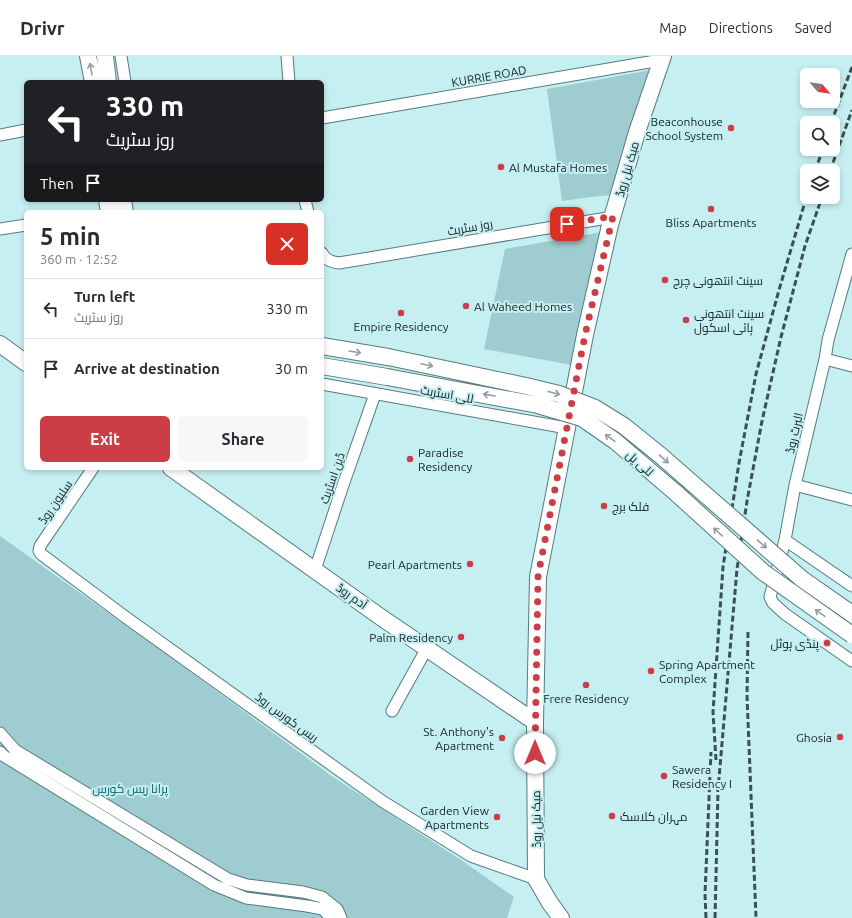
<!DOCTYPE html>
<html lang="en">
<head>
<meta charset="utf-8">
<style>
	:root { --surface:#fff; --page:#f7f7f7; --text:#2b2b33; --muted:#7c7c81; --line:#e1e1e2; --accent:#cd3d45 }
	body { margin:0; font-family:Ubuntu,Cairo,sans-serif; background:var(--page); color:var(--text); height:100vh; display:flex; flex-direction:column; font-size:15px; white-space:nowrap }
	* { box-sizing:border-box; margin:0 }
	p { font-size:13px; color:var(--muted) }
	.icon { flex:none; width:22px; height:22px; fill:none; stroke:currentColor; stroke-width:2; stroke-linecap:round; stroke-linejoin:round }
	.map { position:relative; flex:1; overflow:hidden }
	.sheet { position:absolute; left:24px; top:154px; width:300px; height:260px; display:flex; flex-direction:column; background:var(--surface); border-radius:6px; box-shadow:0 2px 6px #0003 }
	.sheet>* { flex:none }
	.hud { position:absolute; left:24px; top:24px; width:300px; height:122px; border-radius:6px; box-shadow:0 2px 6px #0003; background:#202124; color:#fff; overflow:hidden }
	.needle { width:26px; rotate:118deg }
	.tools { position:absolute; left:800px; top:12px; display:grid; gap:8px }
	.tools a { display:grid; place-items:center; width:40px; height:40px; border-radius:6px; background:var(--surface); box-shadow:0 2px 6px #0003; font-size:20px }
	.pin { position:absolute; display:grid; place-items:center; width:34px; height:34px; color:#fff; margin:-17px; border-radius:8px; box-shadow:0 2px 6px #0006 }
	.me { position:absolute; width:44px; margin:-22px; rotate:0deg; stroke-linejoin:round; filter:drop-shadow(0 0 3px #0008) }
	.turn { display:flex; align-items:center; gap:14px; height:84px; padding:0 16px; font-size:18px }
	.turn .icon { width:52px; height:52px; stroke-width:2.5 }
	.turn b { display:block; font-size:28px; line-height:34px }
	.then { display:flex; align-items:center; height:38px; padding:0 16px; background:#0003; gap:8px; font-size:15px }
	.round { display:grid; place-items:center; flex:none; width:42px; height:42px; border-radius:6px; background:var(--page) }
	.overview { display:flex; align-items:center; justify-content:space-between; height:68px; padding:0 16px }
	h1 { font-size:24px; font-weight:600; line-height:30px }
	.cta { display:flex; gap:8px; margin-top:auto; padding:8px 16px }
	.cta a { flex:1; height:46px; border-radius:6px; background:var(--accent); color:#fff; font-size:16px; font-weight:600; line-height:46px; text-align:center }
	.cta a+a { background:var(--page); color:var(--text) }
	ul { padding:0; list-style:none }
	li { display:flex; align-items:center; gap:12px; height:60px; padding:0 16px; border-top:1px solid var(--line) }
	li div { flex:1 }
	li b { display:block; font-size:15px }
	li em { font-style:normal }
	header { display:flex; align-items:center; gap:24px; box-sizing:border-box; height:56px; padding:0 20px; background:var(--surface); border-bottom:1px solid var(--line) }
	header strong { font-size:19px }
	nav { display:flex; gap:22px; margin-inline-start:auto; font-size:14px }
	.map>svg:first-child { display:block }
</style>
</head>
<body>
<header>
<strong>Drivr</strong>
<nav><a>Map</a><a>Directions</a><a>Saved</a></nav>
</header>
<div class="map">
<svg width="852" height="862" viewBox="0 0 852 862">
	<rect width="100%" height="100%" fill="#c6eff2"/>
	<path fill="#9fccd0" d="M651,14L612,139L591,141L562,145L547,33Z
		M602,176L572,309L484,293L505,193Z
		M0,480L166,598L333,721L461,804L514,841L507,862H0Z"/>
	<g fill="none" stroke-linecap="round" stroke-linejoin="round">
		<defs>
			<path id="street" d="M121,0L125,26
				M287,0L289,26
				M322,62L661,4
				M0,79L26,74
				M305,144L308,156
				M0,173L26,169
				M322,197C325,204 331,206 339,207L613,161
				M852,198L828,284L825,303L795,429L785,484L770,541L773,547L785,558L852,605
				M825,303L852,310
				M322,328L567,372
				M93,412L40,490L39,495L41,498L124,560L382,745L471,800L536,823
				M795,429L852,444
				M785,484L852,530
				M315,514L342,432L375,338
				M392,655L427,592
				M0,677L15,694L228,823L247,829L303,836L322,841L337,853L341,862
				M0,696L4,700L214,829L246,842L307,850L323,853L331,862"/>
			<path id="secondary" d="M88,0L93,26
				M105,0L108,26
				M107,144L109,156
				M123,144L125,156
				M0,288L26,307
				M322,290L388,301
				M322,310L387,321
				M171,412L382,562L535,666
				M561,862L550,847L536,823L535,666L538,521L585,279L610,169L637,76L663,0"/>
		</defs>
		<use href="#street" stroke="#557b7d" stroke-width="13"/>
		<use href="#secondary" stroke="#557b7d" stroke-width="18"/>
		<use href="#street" stroke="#fff" stroke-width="11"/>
		<use href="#secondary" stroke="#fff" stroke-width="16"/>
		<path stroke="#3b5052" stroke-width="3" stroke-dasharray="6 3" stroke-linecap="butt" d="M831,67L852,11
			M815,115L823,93
			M830,115L852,54
			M748,576L747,640L756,862
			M716,704L713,656L723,511L739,407L756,318L779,234L807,139
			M706,862L705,838L711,696
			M715,862L718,734L737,513L747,445L762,365L781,281L805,190L822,141"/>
		<defs>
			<path id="secondary-bridge" d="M388,301L526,330L559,338L595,352L624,370L660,399L802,523L852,558
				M387,321L538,349L582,362L615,385L676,437L763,516L852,579"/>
		</defs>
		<use href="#secondary-bridge" stroke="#557b7d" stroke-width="18" stroke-linecap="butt"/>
		<use href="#secondary-bridge" stroke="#fff" stroke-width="16"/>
	</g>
	<defs><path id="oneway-shaft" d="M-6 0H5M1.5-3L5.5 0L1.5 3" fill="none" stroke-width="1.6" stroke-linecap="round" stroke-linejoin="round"/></defs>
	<g stroke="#949b9c">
		<use href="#oneway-shaft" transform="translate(91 13) rotate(-100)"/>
		<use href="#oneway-shaft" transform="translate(355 296) rotate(9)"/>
		<use href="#oneway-shaft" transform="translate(427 309) rotate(12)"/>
		<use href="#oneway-shaft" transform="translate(554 337) rotate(15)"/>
		<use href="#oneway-shaft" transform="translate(489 339) rotate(-170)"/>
		<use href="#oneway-shaft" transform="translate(610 382) rotate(-145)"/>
		<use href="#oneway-shaft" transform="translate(664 403) rotate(41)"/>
		<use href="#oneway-shaft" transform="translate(718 476) rotate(-138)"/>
		<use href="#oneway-shaft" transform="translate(762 488) rotate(41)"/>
		<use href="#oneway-shaft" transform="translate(820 557) rotate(-145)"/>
	</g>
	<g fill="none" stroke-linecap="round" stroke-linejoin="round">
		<path stroke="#cd3d45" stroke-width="7" stroke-dasharray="0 12.6" d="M535,697L538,520L585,279L613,160L567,168"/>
	</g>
	<g fill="#cd3d45" stroke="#c6eff2" stroke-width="1.5">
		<circle cx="731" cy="72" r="4"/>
		<circle cx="501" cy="111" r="4"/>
		<circle cx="711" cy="153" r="4"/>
		<circle cx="665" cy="224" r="4"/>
		<circle cx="466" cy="250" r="4"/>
		<circle cx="401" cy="257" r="4"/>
		<circle cx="686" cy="264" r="4"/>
		<circle cx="410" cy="403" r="4"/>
		<circle cx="604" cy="450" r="4"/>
		<circle cx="470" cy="508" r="4"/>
		<circle cx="461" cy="581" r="4"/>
		<circle cx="827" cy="587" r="4"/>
		<circle cx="651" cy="615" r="4"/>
		<circle cx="586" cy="629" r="4"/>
		<circle cx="840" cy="681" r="4"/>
		<circle cx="502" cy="682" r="4"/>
		<circle cx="664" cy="720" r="4"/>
		<circle cx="612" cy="760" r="4"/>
		<circle cx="497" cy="761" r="4"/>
	</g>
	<g text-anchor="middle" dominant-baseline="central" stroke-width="4" stroke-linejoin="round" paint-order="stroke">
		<g font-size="12" fill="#122123" stroke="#c6eff2">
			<text transform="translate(489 20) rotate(-10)">KURRIE ROAD</text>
			<text transform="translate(627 113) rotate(-74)">میک نیل روڈ</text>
			<text transform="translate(470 171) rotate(-10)">روز سٹریٹ</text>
			<text transform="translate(447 338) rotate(10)">للی اسٹریٹ</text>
			<text transform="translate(794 377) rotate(-77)">البرٹ روڈ</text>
			<text transform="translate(640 407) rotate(41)">للی پل</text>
			<text transform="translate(332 422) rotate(-71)">ڈین اسٹریٹ</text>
			<text transform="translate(55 446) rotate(-56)">سلیون روڈ</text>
			<text transform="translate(352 540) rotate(35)">آدم روڈ</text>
			<text transform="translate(287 661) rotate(36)">ریس کورس روڈ</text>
			<text transform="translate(536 763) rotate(-91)">میک نیل روڈ</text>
		</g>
		<g font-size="12" fill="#122123" stroke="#c6eff2" text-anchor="start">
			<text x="723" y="65" text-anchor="end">Beaconhouse<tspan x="723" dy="14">School System</tspan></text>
			<text x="509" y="111">Al Mustafa Homes</text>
			<text x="711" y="166" text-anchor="middle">Bliss Apartments</text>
			<text x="673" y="224">سینٹ انتھونی چرچ</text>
			<text x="474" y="250">Al Waheed Homes</text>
			<text x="694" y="257">سینٹ انتھونی<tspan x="694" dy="14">ہائی اسکول</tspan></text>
			<text x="401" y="270" text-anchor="middle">Empire Residency</text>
			<text x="418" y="396">Paradise<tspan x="418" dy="14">Residency</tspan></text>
			<text x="612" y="450">فلک برج</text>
			<text x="462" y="508" text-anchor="end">Pearl Apartments</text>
			<text x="453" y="581" text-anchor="end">Palm Residency</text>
			<text x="819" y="587" text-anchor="end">پنڈی ہوٹل</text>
			<text x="659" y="608">Spring Apartment<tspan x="659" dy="14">Complex</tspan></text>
			<text x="586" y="642" text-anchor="middle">Frere Residency</text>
			<text x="494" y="675" text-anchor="end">St. Anthony's<tspan x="494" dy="14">Apartment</tspan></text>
			<text x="832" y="681" text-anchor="end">Ghosia</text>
			<text x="672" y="713">Sawera<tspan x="672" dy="14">Residency I</tspan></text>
			<text x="489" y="754" text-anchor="end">Garden View<tspan x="489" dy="14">Apartments</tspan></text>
			<text x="620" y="760">مہران کلاسک</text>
		</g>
		<g font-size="12" fill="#045e64" stroke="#c6eff2">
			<text x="130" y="732">پرانا ریس کورس</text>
		</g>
	</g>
</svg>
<div class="tools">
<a><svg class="needle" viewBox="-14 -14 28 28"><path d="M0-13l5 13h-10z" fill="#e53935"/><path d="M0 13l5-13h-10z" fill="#7c7c81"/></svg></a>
<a><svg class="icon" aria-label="search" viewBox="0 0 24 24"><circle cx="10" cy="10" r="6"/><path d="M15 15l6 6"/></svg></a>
<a><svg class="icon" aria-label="layers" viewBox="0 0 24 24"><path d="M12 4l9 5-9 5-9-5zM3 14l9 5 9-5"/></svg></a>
</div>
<div class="pin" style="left:567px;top:168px;background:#d93025"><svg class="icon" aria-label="arrive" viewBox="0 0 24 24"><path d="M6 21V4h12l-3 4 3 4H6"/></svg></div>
<svg class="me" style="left:535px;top:697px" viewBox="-20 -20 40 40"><circle r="19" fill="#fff"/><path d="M0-13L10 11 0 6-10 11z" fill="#cd3d45"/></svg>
<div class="hud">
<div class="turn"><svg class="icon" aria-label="left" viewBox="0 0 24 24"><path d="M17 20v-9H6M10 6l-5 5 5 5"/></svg><div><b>330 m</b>روز سٹریٹ</div></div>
<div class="then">Then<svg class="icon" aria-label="arrive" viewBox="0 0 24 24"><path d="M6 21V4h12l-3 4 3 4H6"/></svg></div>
</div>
<section class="sheet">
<div class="overview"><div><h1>5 min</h1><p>360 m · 12:52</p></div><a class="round" style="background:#d93025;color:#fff"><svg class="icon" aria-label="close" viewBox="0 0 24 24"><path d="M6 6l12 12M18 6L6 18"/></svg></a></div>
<ul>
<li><svg class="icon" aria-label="left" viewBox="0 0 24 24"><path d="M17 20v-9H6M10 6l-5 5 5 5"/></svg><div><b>Turn left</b><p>روز سٹریٹ</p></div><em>330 m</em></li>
<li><svg class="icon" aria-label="arrive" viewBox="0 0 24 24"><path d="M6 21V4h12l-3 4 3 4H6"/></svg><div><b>Arrive at destination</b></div><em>30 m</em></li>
</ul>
<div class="cta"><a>Exit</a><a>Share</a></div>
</section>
</div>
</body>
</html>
